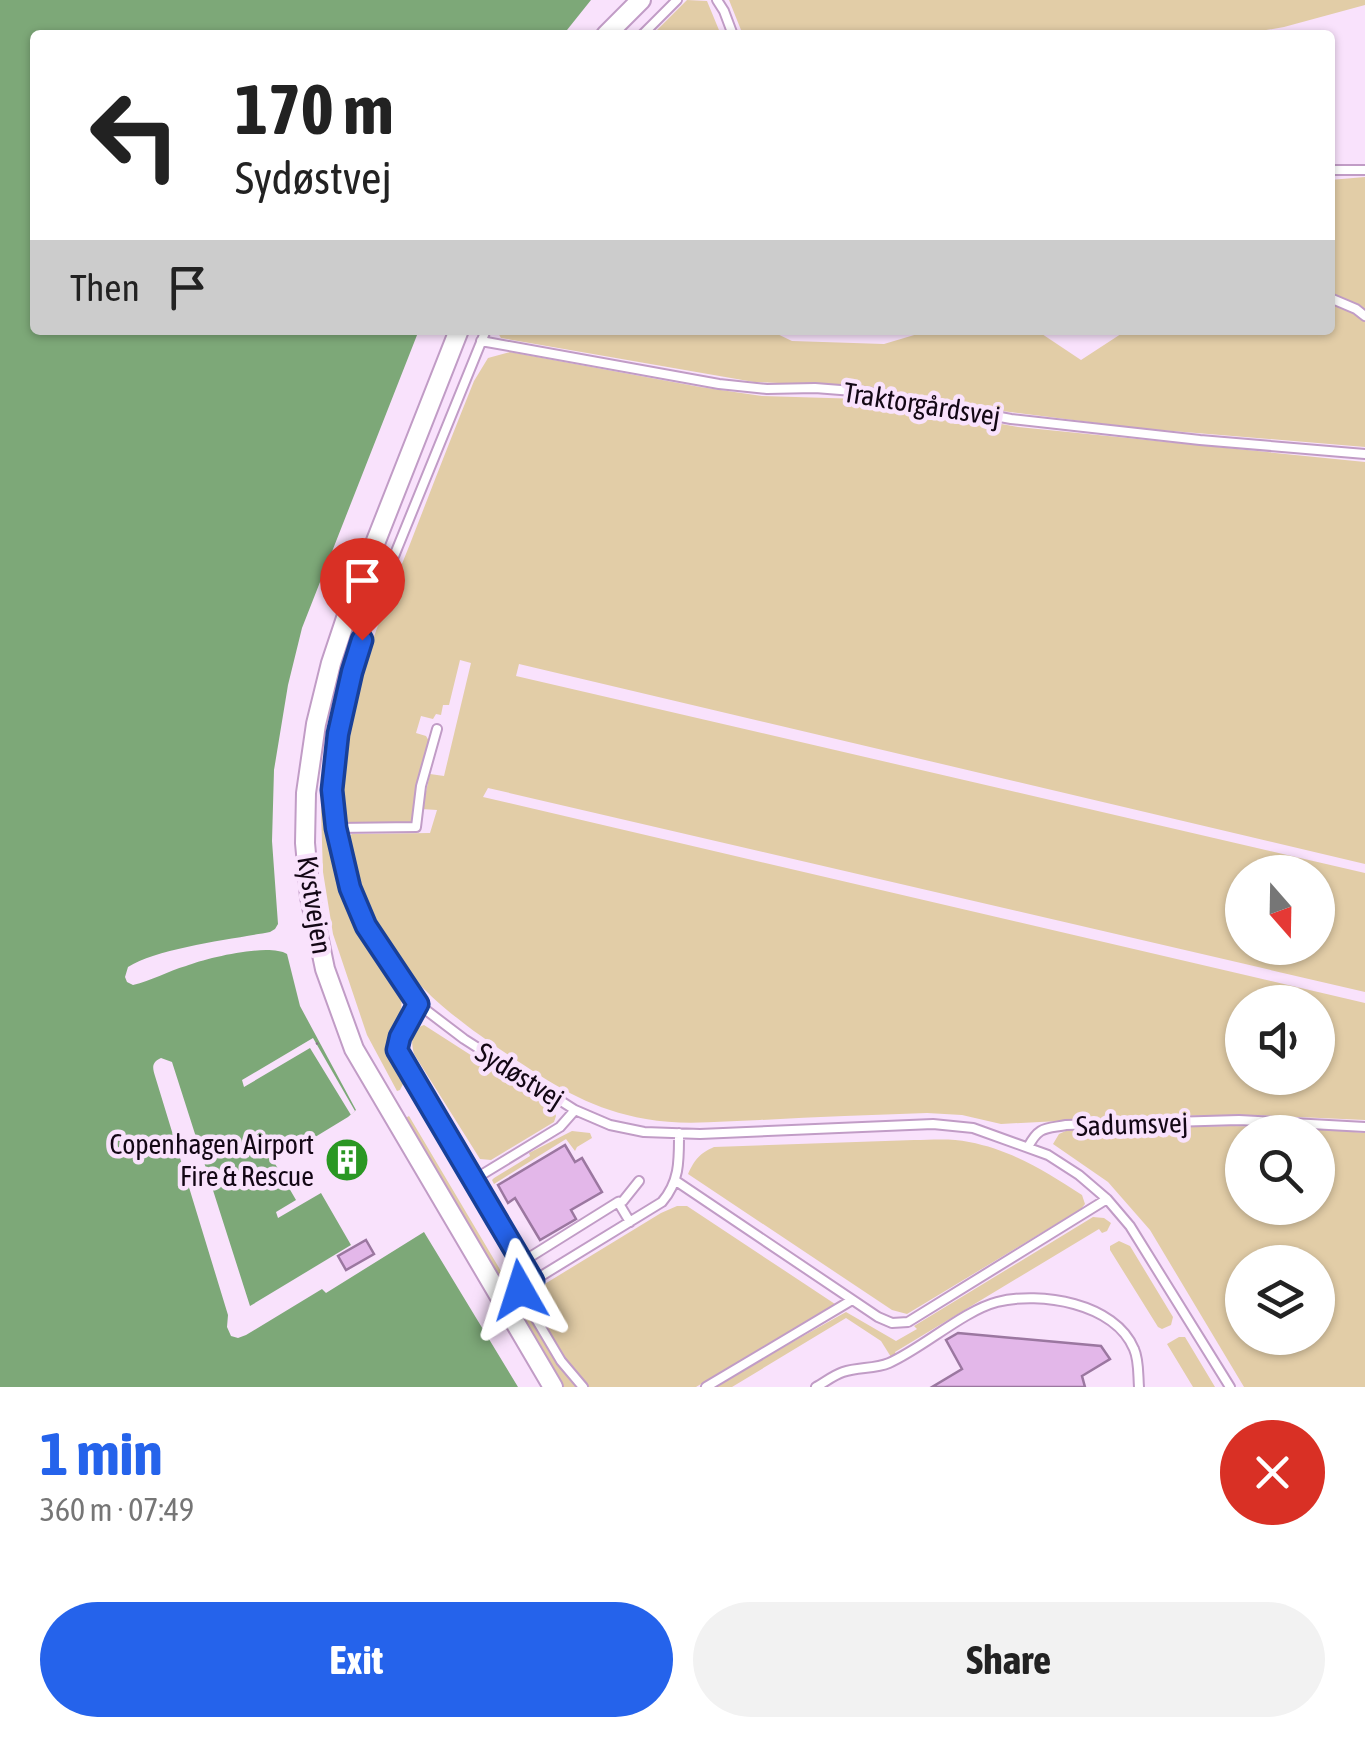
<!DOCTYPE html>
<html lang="en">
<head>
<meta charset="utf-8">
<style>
	:root { --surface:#fff; --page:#f2f2f2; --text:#222; --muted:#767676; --accent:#2563eb }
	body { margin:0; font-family:"Asap Condensed",sans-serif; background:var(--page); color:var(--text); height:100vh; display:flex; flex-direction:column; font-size:38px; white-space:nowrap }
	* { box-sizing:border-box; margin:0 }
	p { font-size:32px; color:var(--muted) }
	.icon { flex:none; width:55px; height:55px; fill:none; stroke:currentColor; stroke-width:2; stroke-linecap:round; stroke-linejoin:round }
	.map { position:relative; height:1387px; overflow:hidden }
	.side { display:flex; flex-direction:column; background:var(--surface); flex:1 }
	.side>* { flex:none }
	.banner { position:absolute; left:30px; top:30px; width:1305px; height:305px; border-radius:10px; box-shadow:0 2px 8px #0004; background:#fff; color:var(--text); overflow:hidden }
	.needle { width:65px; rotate:160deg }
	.controls { position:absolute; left:1225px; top:855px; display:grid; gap:20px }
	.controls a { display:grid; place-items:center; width:110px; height:110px; border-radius:50%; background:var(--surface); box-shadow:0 2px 8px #0004; font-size:50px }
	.pin { position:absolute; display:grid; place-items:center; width:85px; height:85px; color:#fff; margin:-102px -42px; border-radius:50% 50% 50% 0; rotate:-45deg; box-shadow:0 0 10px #0007 }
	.pin .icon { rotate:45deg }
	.me { position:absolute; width:110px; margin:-55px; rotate:354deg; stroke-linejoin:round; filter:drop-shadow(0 0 8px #0008) }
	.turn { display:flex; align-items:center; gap:35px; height:210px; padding:0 40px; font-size:45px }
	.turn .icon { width:130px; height:130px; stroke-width:2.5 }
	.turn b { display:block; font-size:70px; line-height:85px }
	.then { display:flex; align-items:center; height:95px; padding:0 40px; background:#0003; gap:20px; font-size:38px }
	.round { display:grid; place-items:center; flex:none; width:105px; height:105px; border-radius:52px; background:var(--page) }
	.head { display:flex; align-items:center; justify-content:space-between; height:170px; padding:0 40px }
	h1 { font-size:60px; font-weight:700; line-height:75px; color:var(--accent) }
	.button { display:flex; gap:20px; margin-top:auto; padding:20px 40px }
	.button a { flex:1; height:115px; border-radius:60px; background:var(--accent); color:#fff; font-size:40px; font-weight:700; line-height:115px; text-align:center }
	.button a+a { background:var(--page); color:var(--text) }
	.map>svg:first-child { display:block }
</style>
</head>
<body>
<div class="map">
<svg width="1365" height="1387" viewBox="0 0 1365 1387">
	<rect width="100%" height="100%" fill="#f9e2fc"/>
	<path fill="#e2cda7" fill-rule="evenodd" d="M687,0L707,1L721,35H652Z
		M729,0H1365V5L1284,27L1237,35H743Z
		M1365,177V447L1136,428L1002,411L866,387L754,382L501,338L496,330H769L792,341L884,344L931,330H1036L1081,360L1127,330H1330V180Z
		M510,352L700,387L762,396L862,399L1018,427L1365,462V864L519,664L516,676L1365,873V992L488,788L483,797L1365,1003V1120L1254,1115L1156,1116L1001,1124L962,1115L927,1113C871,1115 816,1117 760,1120C722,1121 683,1126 646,1119C594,1110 560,1089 516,1060C418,995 377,955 345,839L352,834L430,833L437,810L422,809L430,774L444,776L471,663L460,660L449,705H443L441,715L436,714L433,719L421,716L416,733L426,736L429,741L412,821L408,824L346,823C333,728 375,631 410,544C431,490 452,435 474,381L488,358ZM1242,872H1318V948H1242ZM1242,1002H1318V1078H1242Z
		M332,729C320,801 328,873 362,937C367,946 372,956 377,964C384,974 396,984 400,995C406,1011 392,1029 392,1047C391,1059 399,1071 404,1082L400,1090L397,1091L367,1035L333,934L323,872L321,812L325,762Z
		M424,1025L553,1108L556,1116L554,1122L491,1160L480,1159L414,1054C411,1042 410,1030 424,1025Z
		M409,1116L508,1283L527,1274L530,1279L516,1288L542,1335L579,1387H561L402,1120Z
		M1233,1126L1311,1128L1365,1133V1387H1244L1150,1230L1108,1182L1053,1144L1059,1134L1068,1130ZM1242,1132H1318V1208H1242ZM1242,1262H1318V1338H1242Z
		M572,1131L590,1133L592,1138L577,1147L575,1151L566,1139L494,1184L492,1180L494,1178L530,1156L529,1153Z
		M914,1140C931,1140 951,1138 969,1142C1012,1150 1046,1172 1082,1195L1085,1204L1081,1209L907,1314L892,1310L688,1174C695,1159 700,1153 714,1147Z
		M677,1206H687L835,1304L696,1387H587L563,1358L525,1296L661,1213Z
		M1093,1217L1104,1218L1111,1223L1107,1231L1102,1233L1099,1229L895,1352L896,1354L891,1357L881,1341L846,1318L732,1387H712L846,1312L896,1341L917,1329L914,1326Z
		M1119,1241L1130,1246L1173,1317L1171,1325L1162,1329L1158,1327L1110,1250V1246Z
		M1179,1337H1185L1215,1387H1193L1167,1344Z"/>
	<path fill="#7da878" d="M0,0H591L563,35H35V330H419L302,628L288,685L274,770L272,841L278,924L275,929L270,932C233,939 158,948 128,967L125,977L127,982L133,985C151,981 168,971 186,966C207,958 268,943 287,954L300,1006L356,1110L348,1117L274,1162L296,1200L276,1212L278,1218L321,1193L351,1245L250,1306L172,1062L161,1058C152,1062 152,1067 155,1076L228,1315L227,1327L231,1336L238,1338L246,1335L322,1289L326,1293L424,1232L518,1387H0Z"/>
	<path fill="#f9e2fc" d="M313,1038L355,1111L351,1115L310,1048L244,1087L242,1080Z"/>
	<path fill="#e3b7e9" stroke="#9b77a0" stroke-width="2.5" d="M565,1145L575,1162L582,1158L602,1192L571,1210L576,1219L540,1240L515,1198L508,1203L498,1185Z
		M366,1240L374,1254L346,1270L338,1256Z
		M958,1333L1101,1346L1110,1359L1082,1376L1085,1387H932L962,1369L946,1340Z"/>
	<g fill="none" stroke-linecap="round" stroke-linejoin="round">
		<defs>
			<path id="service" d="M717,0L724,11L733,35
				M642,35L677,0
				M1330,170H1365
				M1330,298L1356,309L1365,316
				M486,330L373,608L352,672L338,734L332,790L336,828L350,888L366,926L418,1004L464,1039L575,1110L610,1125L644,1132L700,1134L933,1124L973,1128L1048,1155L1079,1175L1107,1199L1130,1226L1230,1387
				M481,341L719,384L767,389L815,388L866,392L1011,419L1200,440L1365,454
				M336,828L416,827L421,786L437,729
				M418,1004L399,1037L397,1050L522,1262L618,1202L630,1222
				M1028,1147C1039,1126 1045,1129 1066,1125L1239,1120L1365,1127
				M473,1180L560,1127L575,1110
				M676,1181L878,1317L892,1323L908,1322L1107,1199
				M618,1202L623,1201L639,1181
				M522,1262L533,1281L662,1202C680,1181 679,1160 679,1133
				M533,1281L520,1291L523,1297L561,1361L583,1387
				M706,1387L852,1300
				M816,1387C825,1382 834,1375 843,1372C858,1367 875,1369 889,1363C923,1348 963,1311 997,1302C1040,1291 1115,1303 1134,1349C1139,1360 1138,1374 1139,1387"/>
			<path id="tertiary" d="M606,35L641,0
				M459,330L348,612L331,663L316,724L306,793L305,843L310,897L325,969L354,1049L553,1387"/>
		</defs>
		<use href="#service" stroke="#c19cc6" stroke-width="12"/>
		<use href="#tertiary" stroke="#c19cc6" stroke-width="22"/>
		<path stroke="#87758a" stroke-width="2.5" stroke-dasharray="2.5 8" stroke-linecap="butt" d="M316,1044L318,1043"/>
		<use href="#service" stroke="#fff" stroke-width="8"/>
		<use href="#tertiary" stroke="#fff" stroke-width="18"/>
	</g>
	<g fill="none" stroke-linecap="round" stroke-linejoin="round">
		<defs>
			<path id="route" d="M362,640L352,672L338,734L332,790L336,828L350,888L366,926L418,1004L400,1037L397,1050L533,1281L520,1290"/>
		</defs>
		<use href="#route" stroke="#184099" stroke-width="25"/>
		<use href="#route" stroke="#2563eb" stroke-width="18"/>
	</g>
	<defs>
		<symbol id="building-disc" viewBox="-11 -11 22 22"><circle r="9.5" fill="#2a9723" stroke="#f9e2fc"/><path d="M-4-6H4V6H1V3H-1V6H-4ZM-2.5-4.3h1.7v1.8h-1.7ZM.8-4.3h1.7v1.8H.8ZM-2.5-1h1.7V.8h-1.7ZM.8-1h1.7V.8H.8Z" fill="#fff"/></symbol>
	</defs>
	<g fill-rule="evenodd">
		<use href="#building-disc" x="322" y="1135" width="50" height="50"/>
	</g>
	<g text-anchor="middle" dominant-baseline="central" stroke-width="9" stroke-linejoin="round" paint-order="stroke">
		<g font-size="28" fill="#130715" stroke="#f9e2fc">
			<text transform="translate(922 404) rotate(9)">Traktorgårdsvej</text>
			<text transform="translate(315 905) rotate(81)">Kystvejen</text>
			<text transform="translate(520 1075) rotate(32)">Sydøstvej</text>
			<text transform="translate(1132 1124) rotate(-2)">Sadumsvej</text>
		</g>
		<g font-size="28" fill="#130715" stroke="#f9e2fc" text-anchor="end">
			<text x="314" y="1144">Copenhagen Airport<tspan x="314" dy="32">Fire &amp; Rescue</tspan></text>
		</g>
	</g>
</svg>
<div class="controls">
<a><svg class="needle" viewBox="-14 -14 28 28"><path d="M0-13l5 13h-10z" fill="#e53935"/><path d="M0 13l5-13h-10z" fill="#767676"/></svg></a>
<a><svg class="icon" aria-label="sound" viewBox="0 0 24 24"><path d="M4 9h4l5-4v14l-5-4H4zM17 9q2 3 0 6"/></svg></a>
<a><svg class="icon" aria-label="search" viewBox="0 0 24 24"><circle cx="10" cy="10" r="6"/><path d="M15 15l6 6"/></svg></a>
<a><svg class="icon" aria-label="layers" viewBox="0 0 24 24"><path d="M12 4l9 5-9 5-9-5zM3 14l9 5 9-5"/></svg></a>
</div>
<div class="pin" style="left:362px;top:640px;background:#d93025"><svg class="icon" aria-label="arrive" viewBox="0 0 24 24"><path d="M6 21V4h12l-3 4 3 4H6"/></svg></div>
<svg class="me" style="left:520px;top:1290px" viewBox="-20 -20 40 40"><path d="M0-17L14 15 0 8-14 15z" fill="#2563eb" stroke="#fff" stroke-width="4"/></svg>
<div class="banner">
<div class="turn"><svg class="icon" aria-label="left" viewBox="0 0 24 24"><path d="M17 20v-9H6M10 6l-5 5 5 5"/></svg><div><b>170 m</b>Sydøstvej</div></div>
<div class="then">Then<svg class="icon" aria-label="arrive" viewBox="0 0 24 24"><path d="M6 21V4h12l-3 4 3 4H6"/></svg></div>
</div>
</div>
<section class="side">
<div class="head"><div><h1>1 min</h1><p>360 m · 07:49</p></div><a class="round" style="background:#d93025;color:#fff"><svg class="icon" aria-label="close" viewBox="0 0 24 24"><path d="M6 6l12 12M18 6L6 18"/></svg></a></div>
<div class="button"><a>Exit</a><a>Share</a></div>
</section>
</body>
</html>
